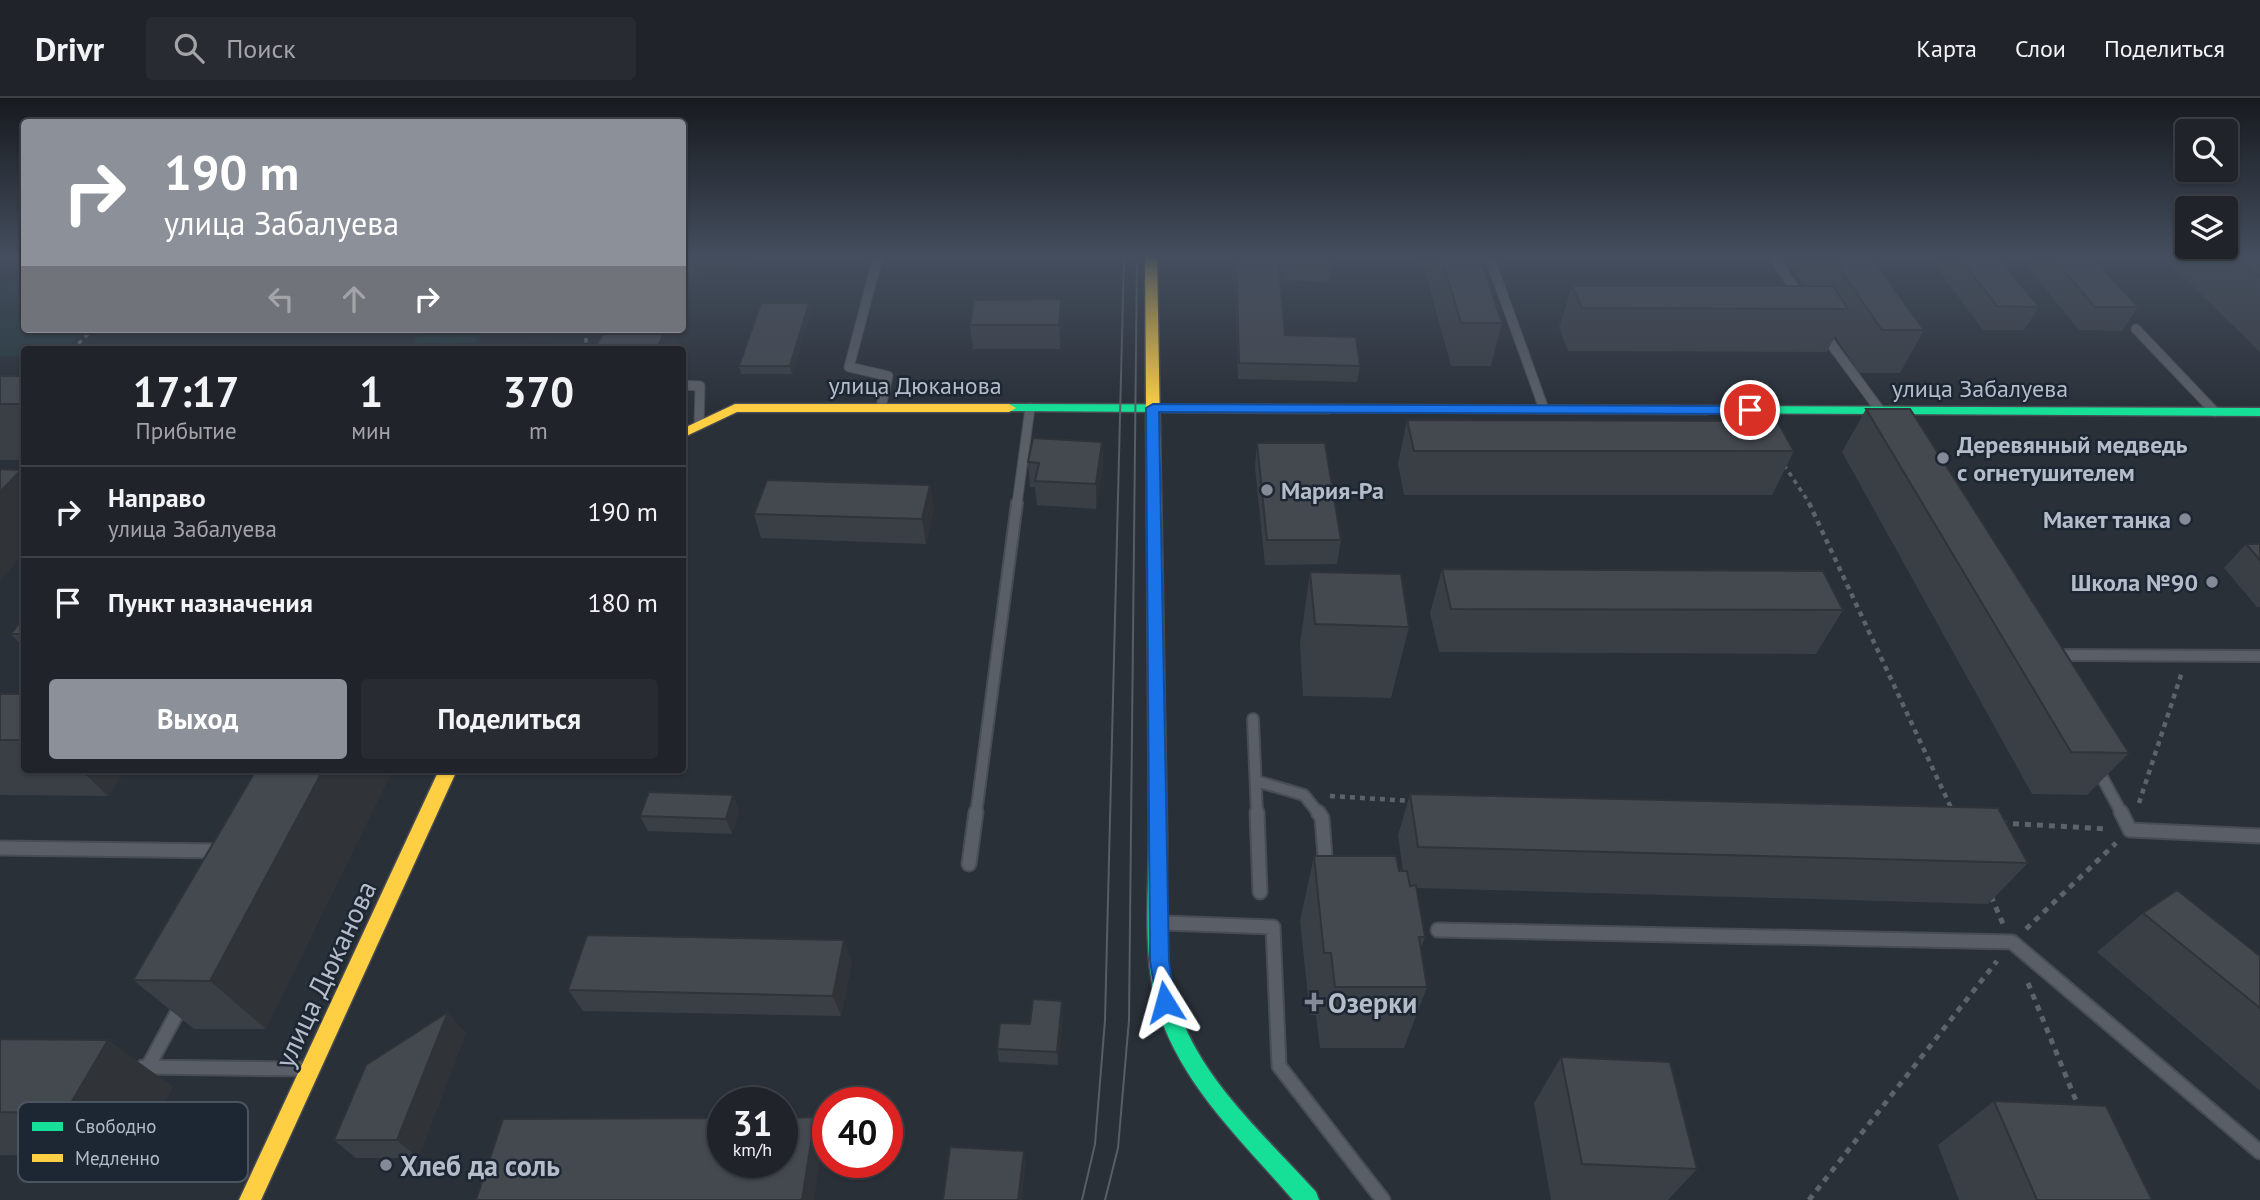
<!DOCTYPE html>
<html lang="ru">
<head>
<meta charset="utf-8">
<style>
	:root { --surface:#20242a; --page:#282c32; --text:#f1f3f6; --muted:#a2a4a8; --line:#3d4147; --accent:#8c9099 }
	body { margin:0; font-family:"PT Sans",sans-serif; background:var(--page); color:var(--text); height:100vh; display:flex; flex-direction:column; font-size:26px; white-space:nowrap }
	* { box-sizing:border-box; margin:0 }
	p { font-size:23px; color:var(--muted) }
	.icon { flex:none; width:38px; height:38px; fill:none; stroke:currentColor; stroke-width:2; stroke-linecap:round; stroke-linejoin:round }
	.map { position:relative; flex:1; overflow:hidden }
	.side { position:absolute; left:21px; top:248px; width:665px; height:427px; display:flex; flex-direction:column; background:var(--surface); border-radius:7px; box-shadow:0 2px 5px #0004,0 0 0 2px var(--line) }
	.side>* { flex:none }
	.hud { position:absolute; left:21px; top:21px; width:665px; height:214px; border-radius:7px; box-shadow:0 2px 5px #0004,0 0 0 2px var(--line); background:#8c9099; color:#fff; overflow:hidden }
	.buttons { position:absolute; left:2175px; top:21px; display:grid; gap:14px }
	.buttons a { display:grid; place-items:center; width:63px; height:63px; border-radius:7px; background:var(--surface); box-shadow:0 2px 5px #0004,0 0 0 2px var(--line); font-size:35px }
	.speed { position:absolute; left:707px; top:989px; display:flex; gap:14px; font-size:35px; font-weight:700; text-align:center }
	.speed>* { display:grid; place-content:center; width:91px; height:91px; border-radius:50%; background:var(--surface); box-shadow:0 2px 5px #0004,0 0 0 2px var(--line); line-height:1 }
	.speed small { font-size:18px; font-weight:400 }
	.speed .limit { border:10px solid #d22; background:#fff; color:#111 }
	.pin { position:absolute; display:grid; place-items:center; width:60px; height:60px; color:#fff; margin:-30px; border:4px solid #fff; border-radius:50%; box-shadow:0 2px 7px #0007 }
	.me { position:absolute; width:77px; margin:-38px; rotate:352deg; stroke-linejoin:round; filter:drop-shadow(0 0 5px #0008) }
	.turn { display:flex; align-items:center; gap:24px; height:147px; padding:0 28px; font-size:32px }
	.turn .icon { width:91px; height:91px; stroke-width:2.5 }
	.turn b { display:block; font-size:49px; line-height:60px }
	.lanes { display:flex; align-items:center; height:66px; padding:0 28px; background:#0003; justify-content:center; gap:35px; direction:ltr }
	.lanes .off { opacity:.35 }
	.eta { display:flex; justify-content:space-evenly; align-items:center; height:119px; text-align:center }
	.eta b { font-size:42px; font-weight:800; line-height:49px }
	.action { display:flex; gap:14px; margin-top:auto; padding:14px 28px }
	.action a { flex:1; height:80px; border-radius:7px; background:var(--accent); color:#fff; font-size:28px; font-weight:800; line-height:80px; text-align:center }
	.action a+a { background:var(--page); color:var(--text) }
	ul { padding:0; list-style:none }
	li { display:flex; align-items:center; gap:21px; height:91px; padding:0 28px; border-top:2px solid var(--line) }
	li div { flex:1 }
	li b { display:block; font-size:26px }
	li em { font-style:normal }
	header { display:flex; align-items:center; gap:42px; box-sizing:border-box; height:98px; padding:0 35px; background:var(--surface); border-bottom:2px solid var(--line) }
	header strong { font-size:33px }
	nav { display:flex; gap:38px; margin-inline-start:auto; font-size:24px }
	.search { width:490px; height:63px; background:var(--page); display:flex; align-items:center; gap:18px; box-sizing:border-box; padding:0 24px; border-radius:7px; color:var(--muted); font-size:26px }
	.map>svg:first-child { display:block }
</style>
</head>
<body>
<header>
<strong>Drivr</strong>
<div class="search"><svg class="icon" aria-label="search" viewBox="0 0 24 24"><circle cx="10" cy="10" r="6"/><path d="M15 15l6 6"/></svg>Поиск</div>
<nav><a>Карта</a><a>Слои</a><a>Поделиться</a></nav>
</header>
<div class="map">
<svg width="2260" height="1102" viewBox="0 0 2260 1102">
	<rect width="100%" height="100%" fill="#2a3038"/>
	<path fill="#273a3e" d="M24,172V231H85L64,252H24V258H0V194Z
		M422,231H486L469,252H402L413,245Z"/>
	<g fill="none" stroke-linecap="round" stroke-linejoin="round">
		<defs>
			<path id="lane-far2" d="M1489,158L1544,311
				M878,159L849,269L888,278L881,309
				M1776,162L1799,198
				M2136,231L2215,314
				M1823,235L1882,315
				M682,287L700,288L699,327
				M1017,406L1030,310"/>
			<path id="lane-far1" d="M2054,557L2260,558
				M1253,621L1257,716
				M2097,670L2122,716
				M1256,683L1304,697L1319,716
				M976,716L1017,405"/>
			<path id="lane" d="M1257,714L1260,794
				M1318,714L1322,720L1326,771
				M2121,714L2130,732L2260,738
				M0,750L221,753
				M969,766L976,714
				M1165,825L1273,829L1279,968L1383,1102
				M1438,832L2012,844L2260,1054
				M143,969L302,971
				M148,969L183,904"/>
			<path id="fast" d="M1009,306L1329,307L1336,311L1329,315L1004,313L1002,310Z
				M1707,308L2260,310V318L1702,315V309Z
				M1158,728L1164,731L1167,736C1168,790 1160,849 1175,901C1196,978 1265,1037 1316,1094L1319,1102H1293C1238,1038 1167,974 1152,886C1144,837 1149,785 1149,736L1152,731Z"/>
			<path id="slow" d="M1145,158H1157L1167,736L1164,741L1158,744L1152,741L1149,736Z
				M735,306H1009L1016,310L1009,314H737L682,340V331Z
				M1329,307L1707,308L1714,312L1707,316L1324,314V308Z
				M439,672H457L261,1102H239Z"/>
		</defs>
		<use href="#lane-far2" stroke="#484c53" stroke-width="11"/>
		<use href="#lane-far1" stroke="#484c53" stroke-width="14"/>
		<use href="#lane" stroke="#484c53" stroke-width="17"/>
		<use href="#fast" stroke="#484c53" stroke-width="3"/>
		<use href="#slow" stroke="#484c53" stroke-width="3"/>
		<path stroke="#5d636a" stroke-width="3.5" stroke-dasharray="4.5 4.5" stroke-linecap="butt" d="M586,231V252
			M72,252L93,231
			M1784,367L1810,406"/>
		<path stroke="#5d636a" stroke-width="4.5" stroke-dasharray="5 5" stroke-linecap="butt" d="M1809,405L1953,714
			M1330,698L1412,703
			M2139,705L2182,574"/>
		<path stroke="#5d636a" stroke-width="5" stroke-dasharray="6 6" stroke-linecap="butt" d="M2001,725L2108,731
			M1991,798L2003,826
			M2026,831L2116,745
			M2028,885L2079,1010
			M1809,1102L1997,863"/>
		<use href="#lane-far2" stroke="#5a5e66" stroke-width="9"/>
		<use href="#lane-far1" stroke="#5a5e66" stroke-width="10"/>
		<use href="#lane" stroke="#5a5e66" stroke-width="13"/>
		<use href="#fast" fill="#16e098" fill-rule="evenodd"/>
		<use href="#slow" fill="#ffcf43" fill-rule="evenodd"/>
		<path stroke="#595d64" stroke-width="2" d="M1082,1102L1095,1046L1105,922L1124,158
			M1105,1102L1118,1050L1129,922L1137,158"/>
	</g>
	<path fill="#3a3f45" d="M682,158H767L698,183L682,168Z
		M1234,158H1330L1331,168L1329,184L1281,182L1285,237L1360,268L1357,284L1238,281Z
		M1421,158H1480L1502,225L1491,268H1451Z
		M1784,158H1870L1924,232L1900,275H1859L1835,238L1827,254L1568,253L1559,230L1572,188H1803Z
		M1944,158H1997L2039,209L2024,232H1983L1937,170Z
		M2036,158H2091L2138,209L2122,233L2079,232L2028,170Z
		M2162,158H2260V254Z
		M1061,201L1062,225L1060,251H973L970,227Z
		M809,205L811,214L792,276H741L739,268Z
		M606,231H673L678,247L675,252H597L596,248Z
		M0,278H24V362H0Z
		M1866,311L2129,655L2087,697L2032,696L1842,354Z
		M1407,322L1794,353L1772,397H1404L1398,366Z
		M1102,344L1103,368L1096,411L1037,407L1035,389H1030L1028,364Z
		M1257,345L1341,442L1337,466L1265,467L1255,369Z
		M930,387L934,411L926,446L761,440L754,416Z
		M2246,446H2260V509H2257L2224,470Z
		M1442,471L1843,512L1816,556L1439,554L1430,515Z
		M1310,474L1409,529L1391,600L1303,598L1300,546Z
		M24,519V550L11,536Z
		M0,596H24V672H125L108,698L0,697Z
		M256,672L266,931H194L133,882Z
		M1410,696L2028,765L1988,806L1417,790L1425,839L1421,850L1427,889L1404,950H1320L1316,917H1310L1300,823L1314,758L1399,773H1403L1398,737Z
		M733,697L739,713L732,736L648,733L640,718Z
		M2143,815L2260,858V993L2097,854Z
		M852,863L841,918L583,913L568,892Z
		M1063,917L1058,967L999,964L997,951L1030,926Z
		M466,935L418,1060H356L334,1042Z
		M0,941L108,942L173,989L135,1059L0,1057Z
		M1561,959L1697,1071L1668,1102H1551L1534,1005Z
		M1994,1003L2152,1102H1959L1938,1047Z"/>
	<path fill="#303338" d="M690,158H767L698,183Z
		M1061,201L1062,225L1060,251L1059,227Z
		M809,205L811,214L792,276L790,268Z
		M666,231H673L678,247L675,252H657V250Z
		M1102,344L1103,368L1096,411V386Z
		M21,372L24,376V455L0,483V394Z
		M930,387L934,411L926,446L922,421Z
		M81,672H125L108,698Z
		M323,672H393L266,931L210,883Z
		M733,697L739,713L732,736L726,721Z
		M844,842L852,863L841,918L833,898Z
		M1062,903L1063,917L1058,967L1057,954Z
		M448,914L466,935L418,1060L397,1042Z
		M108,942L173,989L135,1059L65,1015Z
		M815,1019L824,1038L814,1102H802Z
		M1024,1053L1026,1065L1022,1102H1018Z"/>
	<path fill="#444950" stroke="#303338" stroke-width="2" d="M1236,158H1330L1331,168L1279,167L1285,237L1356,239L1360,268L1239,265Z
		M1441,158H1480L1502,225H1461Z
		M1831,158H1870L1924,232H1882Z
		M1958,158H1997L2039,209L1997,208Z
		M2051,158H2091L2138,209H2095Z
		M2236,158H2260V179Z
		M1572,188H1833L1848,211L1582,210Z
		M1061,201L1059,227H970L974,202Z
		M761,205H809L790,268H739Z
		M606,231H666L657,250L596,248Z
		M321,245L551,247L548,252H316Z
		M0,278H24V306H0Z
		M1866,311H1910L2129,655L2071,654Z
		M1407,322L1777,323L1794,353H1414Z
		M1033,340L1102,344L1096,386L1035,383L1039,365L1028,364Z
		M1257,345H1325L1341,442H1267Z
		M0,371L21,372L0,394Z
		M767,382L930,387L922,421L754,416Z
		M2246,446H2260V462Z
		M1442,471L1823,473L1843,512L1451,511Z
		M1310,474L1401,476L1409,529L1315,526Z
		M24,519V536H11Z
		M0,596H24V642H0Z
		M256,672H323L210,883L133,882Z
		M649,694L733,697L726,721L640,718Z
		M1410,696L1998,710L2028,765L1418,749Z
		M1314,758H1396L1399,773H1407L1410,788L1416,787L1425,839H1419L1427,889H1335L1331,855H1324Z
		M2177,792L2260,858V910L2143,815Z
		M587,837L844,842L833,898L568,892Z
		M1033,901L1062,903L1057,954L997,951L1000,925L1030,926Z
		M448,914L397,1042H334L366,967Z
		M0,941L108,942L65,1015L0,1014Z
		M1561,959L1670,964L1697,1071L1582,1066Z
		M1994,1003L2106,1008L2152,1102H2037Z
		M815,1019L802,1102H476L503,1021L723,1020V1064H782V1020Z
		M950,1049L1024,1053L1018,1102H943Z"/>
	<linearGradient id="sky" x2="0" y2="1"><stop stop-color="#171a1f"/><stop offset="0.51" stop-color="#444e5e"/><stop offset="1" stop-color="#444e5e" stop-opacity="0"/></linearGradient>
	<rect width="2260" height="312" fill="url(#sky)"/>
	<path fill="#1a73e8" stroke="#114b97" stroke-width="2" d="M1153,306L1750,308L1757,312L1750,316L1159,314L1169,863L1175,904L1172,910L1165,913L1158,910L1150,863L1146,310Z"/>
	<g fill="#848b96" stroke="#1d2633" stroke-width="2.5">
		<circle cx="1943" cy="360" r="7"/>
		<circle cx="1267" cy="392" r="7"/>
		<circle cx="2185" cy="421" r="7"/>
		<circle cx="2212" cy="484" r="7"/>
		<path d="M1310.5 893.5h7v7h7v7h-7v7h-7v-7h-7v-7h7z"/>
		<circle cx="386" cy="1067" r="7"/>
	</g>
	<g text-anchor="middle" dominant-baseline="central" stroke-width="5" stroke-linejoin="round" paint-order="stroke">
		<g font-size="24" fill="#b4bcc9" stroke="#1d2633">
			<text x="915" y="287">улица Дюканова</text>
			<text x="1980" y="290">улица Забалуева</text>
		</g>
		<g font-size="24" font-weight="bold" fill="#b4bcc9" stroke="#1d2633" text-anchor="start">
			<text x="1957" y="346">Деревянный медведь<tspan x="1957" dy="28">с огнетушителем</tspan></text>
			<text x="1281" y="392">Мария-Ра</text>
			<text x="2171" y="421" text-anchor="end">Макет танка</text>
			<text x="2198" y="484" text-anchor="end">Школа №90</text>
		</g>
		<g font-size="28" fill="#b4bcc9" stroke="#1d2633">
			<text transform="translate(325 876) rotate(-65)">улица Дюканова</text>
		</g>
		<g font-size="28" font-weight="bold" fill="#b4bcc9" stroke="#1d2633" text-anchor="start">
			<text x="1328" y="904">Озерки</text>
			<text x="400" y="1067">Хлеб да соль</text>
		</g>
	</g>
	<rect x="18" y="1004" width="230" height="80" rx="10" fill="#1d2633" stroke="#4a5360" stroke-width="2"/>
	<rect x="32" y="1024" width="31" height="9" fill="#16e098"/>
	<rect x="32" y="1056" width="31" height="8" fill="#ffcf43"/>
	<g font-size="19" fill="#b4bcc9">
		<text x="75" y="1035">Свободно</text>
		<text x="75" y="1067">Медленно</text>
	</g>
</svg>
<div class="buttons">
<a><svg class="icon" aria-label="search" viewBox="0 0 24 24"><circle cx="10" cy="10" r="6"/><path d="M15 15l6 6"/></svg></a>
<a><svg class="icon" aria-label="layers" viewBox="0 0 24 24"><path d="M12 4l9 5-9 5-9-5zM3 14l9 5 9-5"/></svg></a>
</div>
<div class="speed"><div>31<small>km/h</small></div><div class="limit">40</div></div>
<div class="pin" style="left:1750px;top:312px;background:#d93025"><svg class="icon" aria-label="arrive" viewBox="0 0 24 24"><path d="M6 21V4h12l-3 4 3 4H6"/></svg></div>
<svg class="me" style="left:1165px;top:904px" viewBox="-20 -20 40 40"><path d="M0-17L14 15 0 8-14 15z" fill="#1a73e8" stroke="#fff" stroke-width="4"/></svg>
<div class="hud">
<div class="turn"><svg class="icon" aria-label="right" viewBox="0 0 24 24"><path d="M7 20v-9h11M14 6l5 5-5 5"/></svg><div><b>190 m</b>улица Забалуева</div></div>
<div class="lanes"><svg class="icon off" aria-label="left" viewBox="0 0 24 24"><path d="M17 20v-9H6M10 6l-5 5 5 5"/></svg><svg class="icon off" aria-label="ahead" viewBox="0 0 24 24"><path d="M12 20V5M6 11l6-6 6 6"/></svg><svg class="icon" aria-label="right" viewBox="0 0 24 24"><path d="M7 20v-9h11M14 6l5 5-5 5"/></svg></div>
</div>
<section class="side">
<div class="eta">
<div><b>17:17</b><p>Прибытие</p></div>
<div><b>1</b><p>мин</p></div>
<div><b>370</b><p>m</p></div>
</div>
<ul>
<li><svg class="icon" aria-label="right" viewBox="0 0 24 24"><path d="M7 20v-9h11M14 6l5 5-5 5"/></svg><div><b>Направо</b><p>улица Забалуева</p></div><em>190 m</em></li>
<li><svg class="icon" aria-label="arrive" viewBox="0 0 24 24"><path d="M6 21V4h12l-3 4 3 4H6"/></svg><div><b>Пункт назначения</b></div><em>180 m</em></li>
</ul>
<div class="action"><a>Выход</a><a>Поделиться</a></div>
</section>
</div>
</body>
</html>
